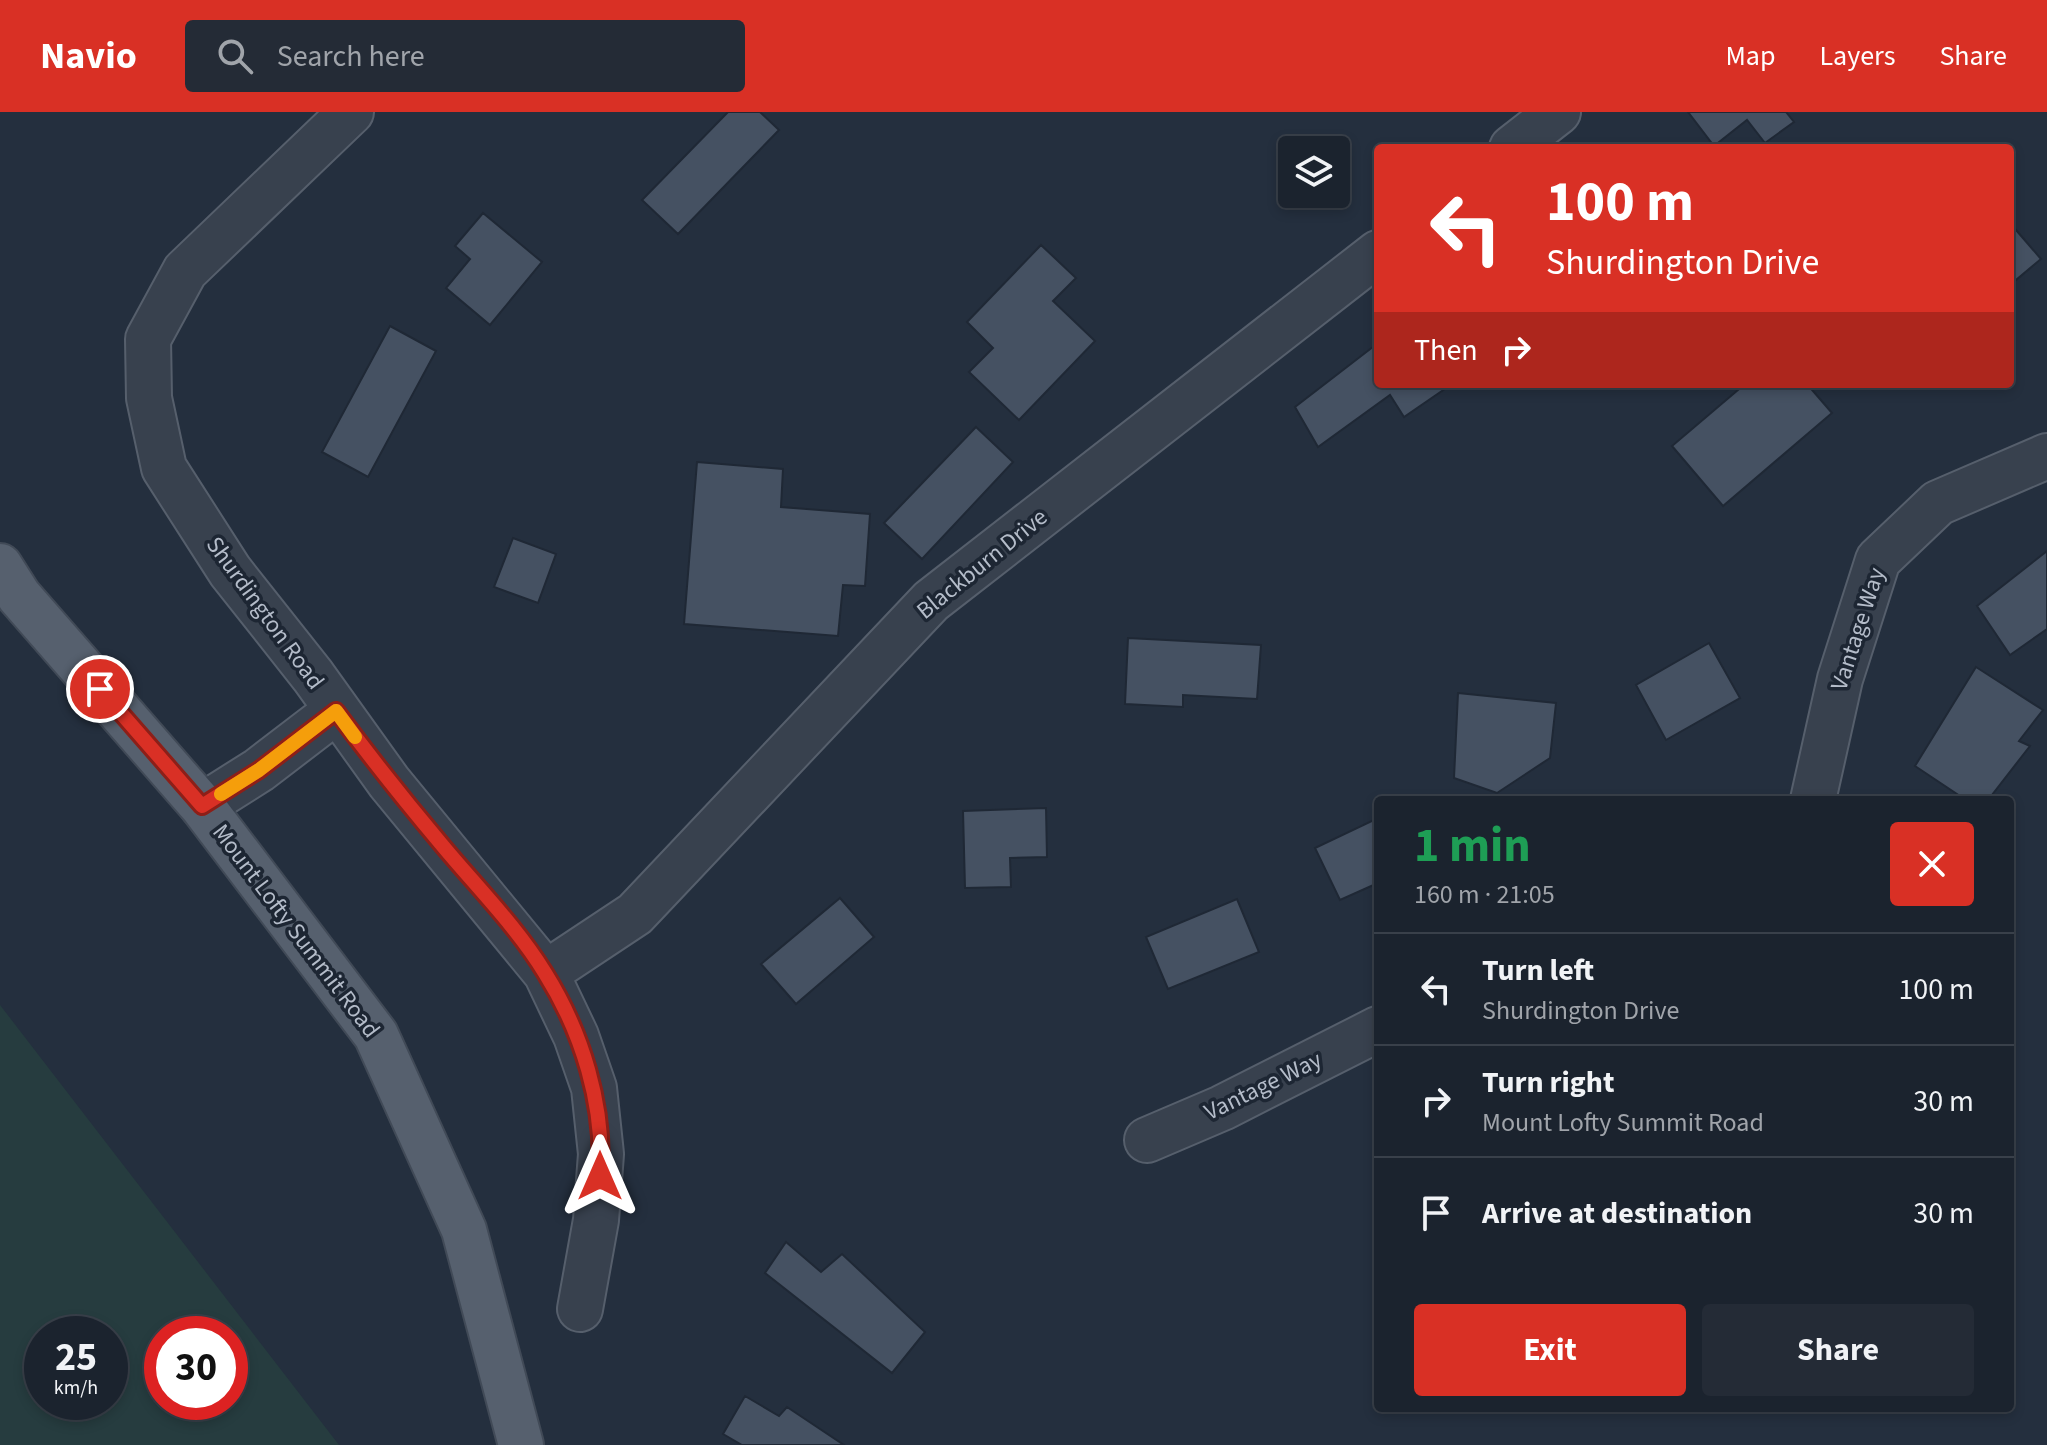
<!DOCTYPE html>
<html lang="en">
<head>
<meta charset="utf-8">
<style>
	:root { --surface:#1b232e; --page:#242b36; --text:#f1f3f6; --muted:#a0a4aa; --line:#39404a; --accent:#d93025 }
	body { margin:0; font-family:"Source Sans 3",sans-serif; background:var(--page); color:var(--text); height:100vh; display:flex; flex-direction:column; font-size:30px; white-space:nowrap }
	* { box-sizing:border-box; margin:0 }
	p { font-size:26px; color:var(--muted) }
	.icon { flex:none; width:44px; height:44px; fill:none; stroke:currentColor; stroke-width:2; stroke-linecap:round; stroke-linejoin:round }
	.map { position:relative; flex:1; overflow:hidden }
	.sheet { position:absolute; left:1374px; top:684px; width:640px; height:616px; display:flex; flex-direction:column; background:var(--surface); border-radius:8px; box-shadow:0 4px 12px #0003,0 0 0 2px var(--line) }
	.sheet>* { flex:none }
	.guide { position:absolute; left:1374px; top:32px; width:640px; height:244px; border-radius:8px; box-shadow:0 4px 12px #0003,0 0 0 2px var(--line); background:#d93025; color:#fff; overflow:hidden }
	.tools { position:absolute; left:1278px; top:24px; display:grid; gap:16px }
	.tools a { display:grid; place-items:center; width:72px; height:72px; border-radius:8px; background:var(--surface); box-shadow:0 4px 12px #0003,0 0 0 2px var(--line); font-size:40px }
	.speed { position:absolute; left:24px; top:1204px; display:flex; gap:16px; font-size:40px; font-weight:700; text-align:center }
	.speed>* { display:grid; place-content:center; width:104px; height:104px; border-radius:50%; background:var(--surface); box-shadow:0 4px 12px #0003,0 0 0 2px var(--line); line-height:1 }
	.speed small { font-size:20px; font-weight:400 }
	.speed .limit { border:12px solid #d22; background:#fff; color:#111 }
	.pin { position:absolute; display:grid; place-items:center; width:68px; height:68px; color:#fff; margin:-34px; border:4px solid #fff; border-radius:50%; box-shadow:0 2px 8px #0007 }
	.me { position:absolute; width:88px; margin:-44px; rotate:0deg; stroke-linejoin:round; filter:drop-shadow(0 0 6px #0008) }
	.turn { display:flex; align-items:center; gap:28px; height:168px; padding:0 40px; font-size:36px }
	.turn .icon { width:104px; height:104px; stroke-width:2.5 }
	.turn b { display:block; font-size:56px; line-height:68px }
	.then { display:flex; align-items:center; height:76px; padding:0 40px; background:#0003; gap:16px; font-size:30px }
	.round { display:grid; place-items:center; flex:none; width:84px; height:84px; border-radius:8px; background:var(--page) }
	.headline { display:flex; align-items:center; justify-content:space-between; height:136px; padding:0 40px }
	h1 { font-size:48px; font-weight:700; line-height:60px; color:#1e9e55 }
	.primary-button { display:flex; gap:16px; margin-top:auto; padding:16px 40px }
	.primary-button a { flex:1; height:92px; border-radius:8px; background:var(--accent); color:#fff; font-size:32px; font-weight:700; line-height:92px; text-align:center }
	.primary-button a+a { background:var(--page); color:var(--text) }
	ul { padding:0; list-style:none }
	li { display:flex; align-items:center; gap:24px; height:112px; padding:0 40px; border-top:2px solid var(--line) }
	li div { flex:1 }
	li b { display:block; font-size:30px }
	li em { font-style:normal }
	header { display:flex; align-items:center; gap:48px; box-sizing:border-box; height:112px; padding:0 40px; background:var(--accent); color:#fff }
	header strong { font-size:38px }
	nav { display:flex; gap:44px; margin-inline-start:auto; font-size:28px }
	.search { width:560px; height:72px; background:var(--page); display:flex; align-items:center; gap:20px; box-sizing:border-box; padding:0 28px; border-radius:8px; color:var(--muted); font-size:30px }
	.map>svg:first-child { display:block }
</style>
</head>
<body>
<header>
<strong>Navio</strong>
<div class="search"><svg class="icon" aria-label="search" viewBox="0 0 24 24"><circle cx="10" cy="10" r="6"/><path d="M15 15l6 6"/></svg>Search here</div>
<nav><a>Map</a><a>Layers</a><a>Share</a></nav>
</header>
<div class="map">
<svg width="2047" height="1333" viewBox="0 0 2047 1333">
	<rect width="100%" height="100%" fill="#242f3e"/>
	<path fill="#263c3f" fill-rule="evenodd" d="M0,893L339,1333H0ZM42,1222H110V1290H42ZM162,1222H230V1290H162Z"/>
	<path fill="#455162" stroke="#1f2835" stroke-width="2" d="M728,0H760L779,18L678,122L642,88Z
		M1688,0H1786L1794,10L1765,31L1747,8L1714,34Z
		M483,101L542,150L490,213L446,176L470,147L455,134Z
		M2010,111L2041,147L2010,173Z
		M1041,133L1076,166L1053,189L1095,229L1019,308L969,260L993,236L967,210Z
		M390,214L436,239L368,365L322,340Z
		M1378,231V272H1452L1404,305L1390,283L1318,335L1295,295Z
		M1745,272H1807L1832,301L1723,394L1672,334Z
		M976,315L1013,350L922,447L884,411Z
		M697,350L783,357L781,395L870,402L865,474L843,473L838,524L684,512Z
		M513,426L556,442L538,491L494,475Z
		M2047,439V517L2010,543L1977,494Z
		M1128,526L1261,533L1257,587L1183,583V595L1125,592Z
		M1709,531L1740,586L1666,628L1636,573Z
		M1976,555L2043,598L2019,629L2030,634L1988,688H1966L1915,654Z
		M1458,581L1556,591L1550,646L1497,681L1454,666Z
		M1046,696L1047,745L1010,746L1011,775L965,776L963,699Z
		M1378,706V771L1340,788L1315,736Z
		M840,786L874,825L796,892L761,852Z
		M1237,787L1259,840L1168,877L1146,825Z
		M786,1130L821,1160L842,1142L925,1220L892,1261L765,1161Z
		M745,1284L779,1304L787,1295L844,1333H742L723,1322Z"/>
	<g fill="none" stroke-linecap="round" stroke-linejoin="round">
		<defs>
			<path id="minor" d="M351,0L185,159L148,227L149,286L164,356L230,459L313,564L389,670L546,861L576,924L594,976L601,1042L596,1108L580,1197
				M1512,36L1558,0
				M1813,688L1840,567L1878,448L1938,391L2047,344
				M202,694L259,658L336,599
				M546,861L635,802L931,489L1378,141
				M1147,1028L1222,996L1378,917"/>
			<path id="major" d="M0,454L19,484L202,694L376,923L464,1118L521,1333"/>
		</defs>
		<use href="#minor" stroke="#565f6c" stroke-width="48"/>
		<use href="#major" stroke="#414a57" stroke-width="48"/>
		<use href="#minor" stroke="#38414e" stroke-width="44"/>
		<use href="#major" stroke="#56606e" stroke-width="44"/>
	</g>
	<g fill="none" stroke-linecap="round" stroke-linejoin="round">
		<defs>
			<path id="route" d="M100,577L202,694L259,658L336,599C370,645 405,689 442,733C476,774 517,815 545,861C582,920 605,994 600,1064"/>
		</defs>
		<use href="#route" stroke="#8d1f18" stroke-width="20"/>
		<use href="#route" stroke="#d93025" stroke-width="14"/>
		<path stroke="#f59e0b" stroke-width="14" d="M221,682L259,658L336,599L355,625"/>
	</g>
	<g text-anchor="middle" dominant-baseline="central" stroke-width="7" stroke-linejoin="round" paint-order="stroke">
		<g font-size="24" fill="#b4bcc9" stroke="#1d2633">
			<text transform="translate(982 452) rotate(-39)">Blackburn Drive</text>
			<text transform="translate(265 501) rotate(54)">Shurdington Road</text>
			<text transform="translate(1858 517) rotate(-72)">Vantage Way</text>
			<text transform="translate(296 819) rotate(53)">Mount Lofty Summit Road</text>
			<text transform="translate(1263 974) rotate(-26)">Vantage Way</text>
		</g>
	</g>
</svg>
<div class="tools">
<a><svg class="icon" aria-label="layers" viewBox="0 0 24 24"><path d="M12 4l9 5-9 5-9-5zM3 14l9 5 9-5"/></svg></a>
</div>
<div class="speed"><div>25<small>km/h</small></div><div class="limit">30</div></div>
<div class="pin" style="left:100px;top:577px;background:#d93025"><svg class="icon" aria-label="arrive" viewBox="0 0 24 24"><path d="M6 21V4h12l-3 4 3 4H6"/></svg></div>
<svg class="me" style="left:600px;top:1064px" viewBox="-20 -20 40 40"><path d="M0-17L14 15 0 8-14 15z" fill="#d93025" stroke="#fff" stroke-width="4"/></svg>
<div class="guide">
<div class="turn"><svg class="icon" aria-label="left" viewBox="0 0 24 24"><path d="M17 20v-9H6M10 6l-5 5 5 5"/></svg><div><b>100 m</b>Shurdington Drive</div></div>
<div class="then">Then<svg class="icon" aria-label="right" viewBox="0 0 24 24"><path d="M7 20v-9h11M14 6l5 5-5 5"/></svg></div>
</div>
<section class="sheet">
<div class="headline"><div><h1>1 min</h1><p>160 m · 21:05</p></div><a class="round" style="background:#d93025;color:#fff"><svg class="icon" aria-label="close" viewBox="0 0 24 24"><path d="M6 6l12 12M18 6L6 18"/></svg></a></div>
<ul>
<li><svg class="icon" aria-label="left" viewBox="0 0 24 24"><path d="M17 20v-9H6M10 6l-5 5 5 5"/></svg><div><b>Turn left</b><p>Shurdington Drive</p></div><em>100 m</em></li>
<li><svg class="icon" aria-label="right" viewBox="0 0 24 24"><path d="M7 20v-9h11M14 6l5 5-5 5"/></svg><div><b>Turn right</b><p>Mount Lofty Summit Road</p></div><em>30 m</em></li>
<li><svg class="icon" aria-label="arrive" viewBox="0 0 24 24"><path d="M6 21V4h12l-3 4 3 4H6"/></svg><div><b>Arrive at destination</b></div><em>30 m</em></li>
</ul>
<div class="primary-button"><a>Exit</a><a>Share</a></div>
</section>
</div>
</body>
</html>
